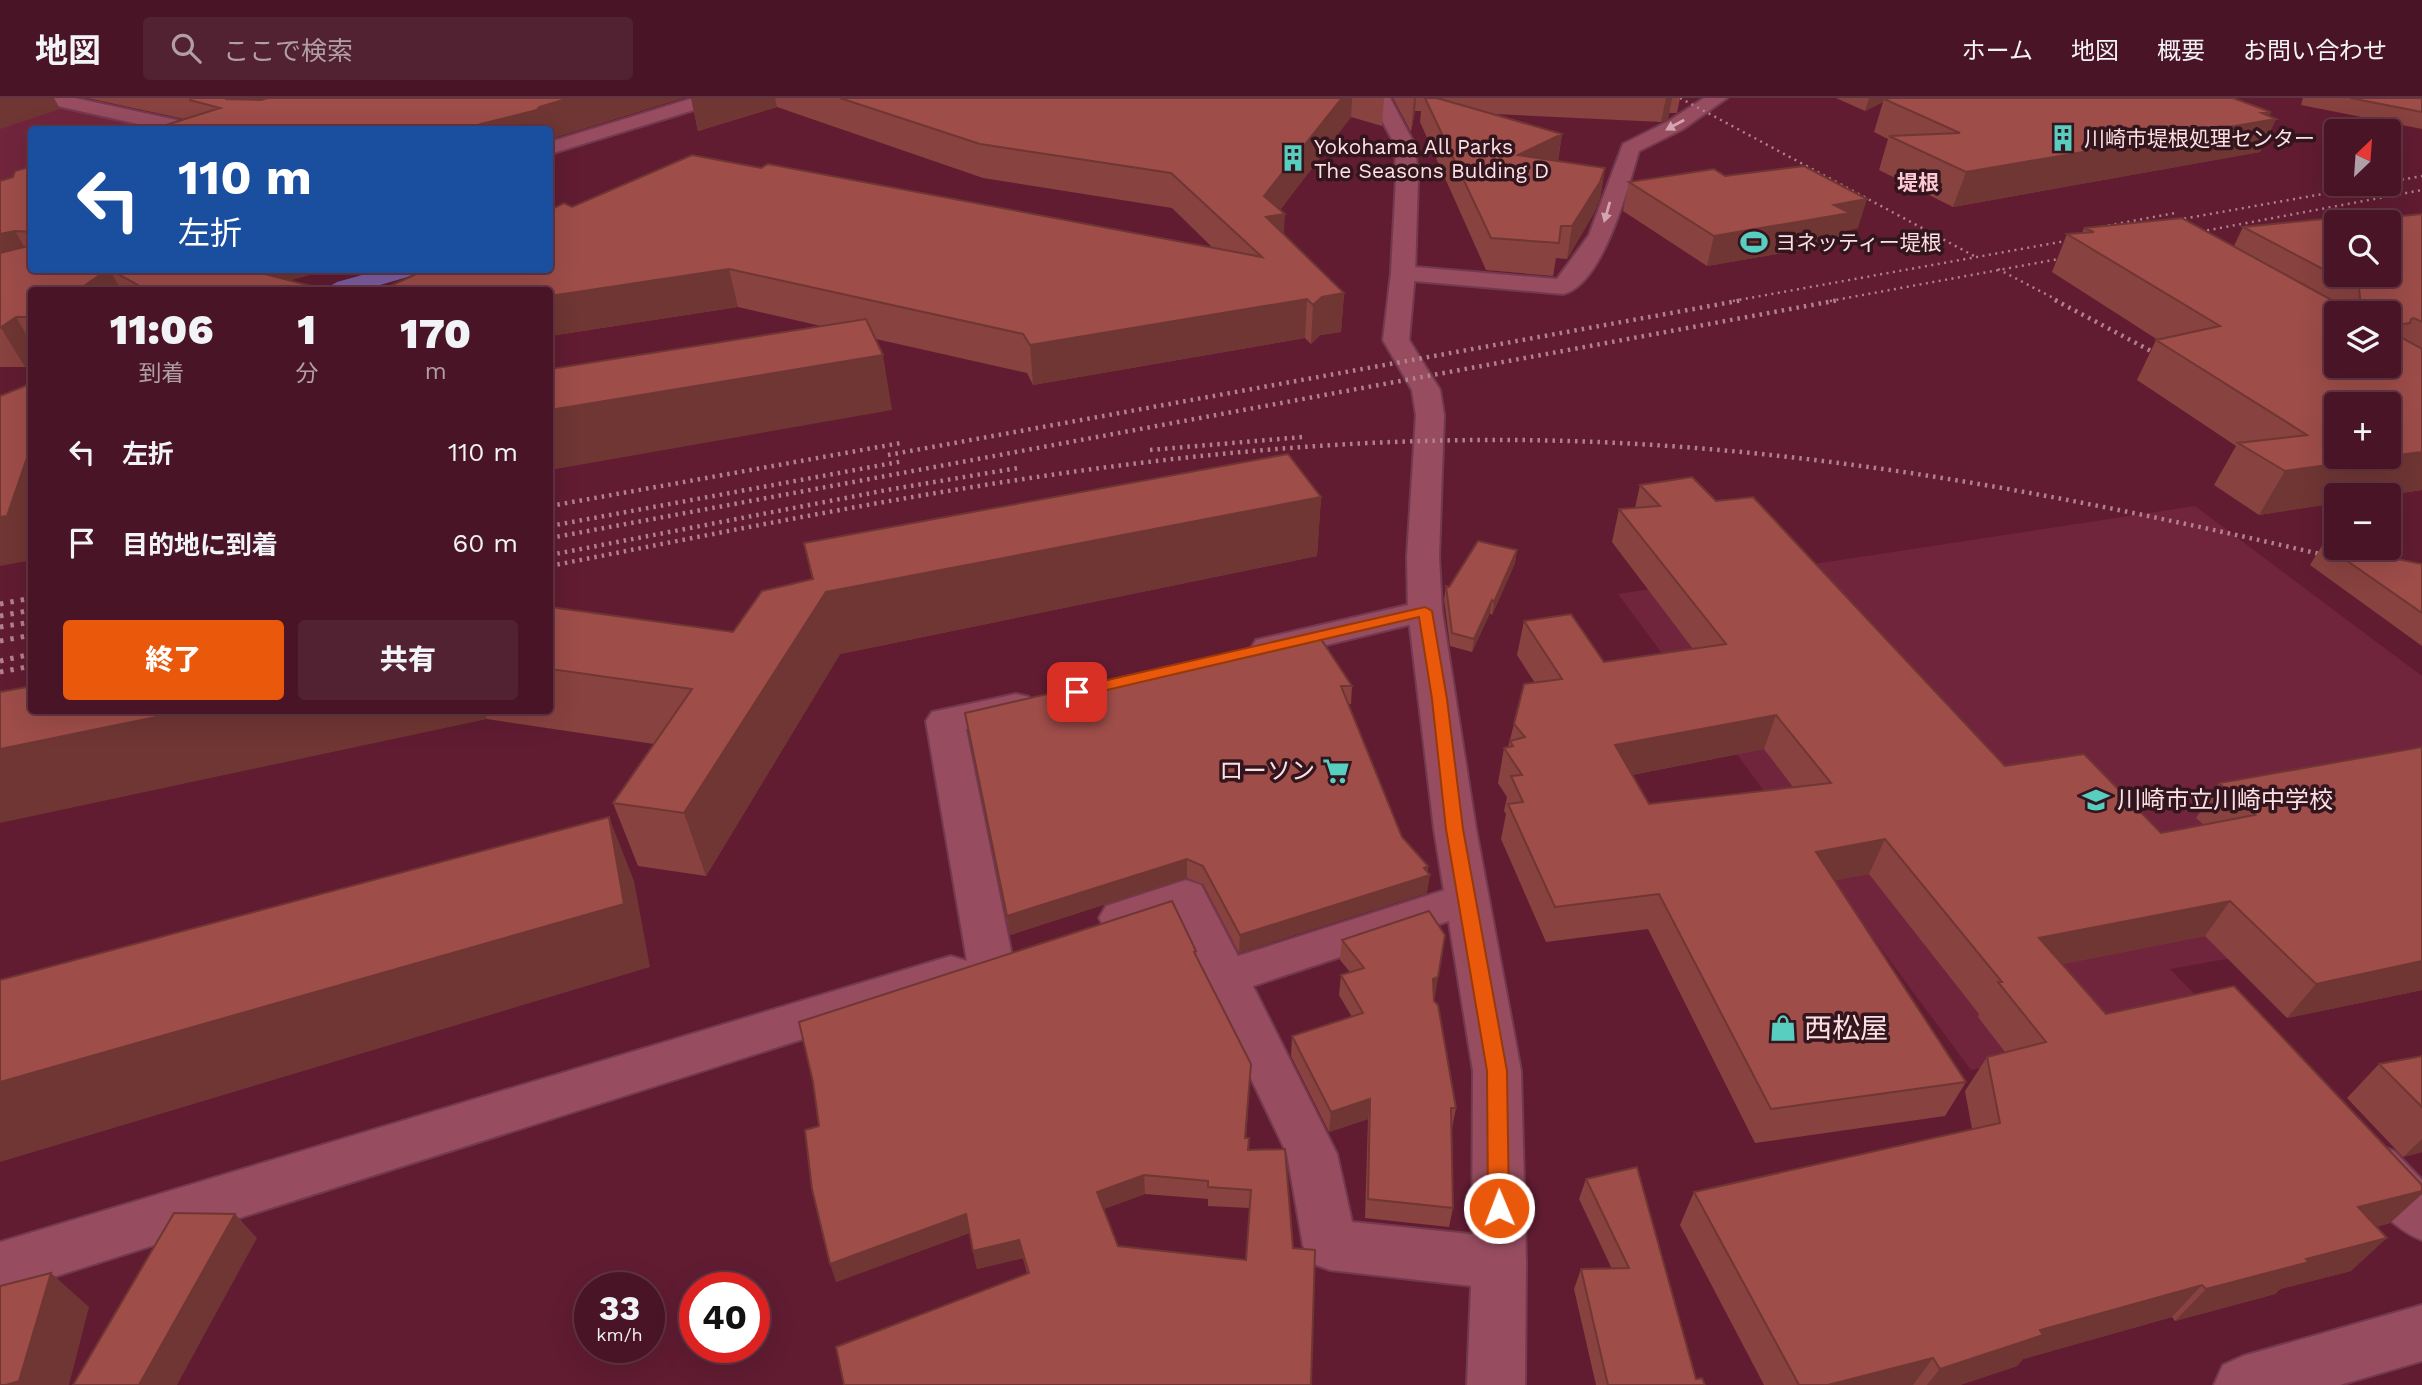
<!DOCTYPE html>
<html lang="ja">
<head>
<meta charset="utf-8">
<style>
	:root { --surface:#491526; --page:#532232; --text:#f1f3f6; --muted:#b19fa7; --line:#613443; --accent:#ea580c }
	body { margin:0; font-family:"Work Sans","Noto Sans JP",sans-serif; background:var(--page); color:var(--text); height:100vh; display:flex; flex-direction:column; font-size:26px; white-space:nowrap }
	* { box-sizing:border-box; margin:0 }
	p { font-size:23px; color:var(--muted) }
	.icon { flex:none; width:38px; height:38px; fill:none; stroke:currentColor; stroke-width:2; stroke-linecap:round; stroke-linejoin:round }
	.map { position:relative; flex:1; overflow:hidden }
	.sheet { position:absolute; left:28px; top:189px; width:525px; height:427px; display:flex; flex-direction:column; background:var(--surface); border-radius:7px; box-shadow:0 7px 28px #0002,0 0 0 2px var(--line) }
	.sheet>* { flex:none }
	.hud { position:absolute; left:28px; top:28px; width:525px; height:147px; border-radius:7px; box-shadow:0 7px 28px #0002,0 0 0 2px var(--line); background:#1a4fa0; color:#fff; overflow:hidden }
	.needle { width:46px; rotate:25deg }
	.buttons { position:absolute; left:2324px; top:21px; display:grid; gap:14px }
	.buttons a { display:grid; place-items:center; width:77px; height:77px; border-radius:7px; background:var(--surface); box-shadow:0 7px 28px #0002,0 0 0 2px var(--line); font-size:35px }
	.speed { position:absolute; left:574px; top:1174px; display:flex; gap:14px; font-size:35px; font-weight:700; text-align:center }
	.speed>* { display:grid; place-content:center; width:91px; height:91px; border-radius:50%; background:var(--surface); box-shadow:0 7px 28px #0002,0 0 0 2px var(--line); line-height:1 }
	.speed small { font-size:18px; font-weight:400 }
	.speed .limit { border:10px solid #d22; background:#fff; color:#111 }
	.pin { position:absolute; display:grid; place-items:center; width:60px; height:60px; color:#fff; margin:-30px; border-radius:14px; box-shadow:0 4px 10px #0006 }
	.me { position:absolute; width:77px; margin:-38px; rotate:359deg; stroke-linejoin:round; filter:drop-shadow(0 0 5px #0008) }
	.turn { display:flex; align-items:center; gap:24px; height:147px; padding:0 35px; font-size:32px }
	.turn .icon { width:91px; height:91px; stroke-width:2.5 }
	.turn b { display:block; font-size:49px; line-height:60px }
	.eta { display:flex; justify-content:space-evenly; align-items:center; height:119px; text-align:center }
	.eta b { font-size:42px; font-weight:800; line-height:49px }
	.button { display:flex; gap:14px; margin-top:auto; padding:14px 35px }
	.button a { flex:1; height:80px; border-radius:7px; background:var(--accent); color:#fff; font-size:28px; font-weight:800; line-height:80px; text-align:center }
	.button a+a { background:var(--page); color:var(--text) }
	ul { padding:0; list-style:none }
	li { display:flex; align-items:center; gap:21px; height:91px; padding:0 35px }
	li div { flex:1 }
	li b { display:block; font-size:26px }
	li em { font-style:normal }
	header { display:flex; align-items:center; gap:42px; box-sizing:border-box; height:98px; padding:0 35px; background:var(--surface); border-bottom:2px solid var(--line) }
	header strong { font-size:33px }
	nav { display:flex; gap:38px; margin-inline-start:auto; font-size:24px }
	.search { width:490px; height:63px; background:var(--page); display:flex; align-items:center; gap:18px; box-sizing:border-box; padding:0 24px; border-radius:7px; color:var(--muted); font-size:26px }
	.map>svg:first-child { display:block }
</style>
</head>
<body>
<header>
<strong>地図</strong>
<div class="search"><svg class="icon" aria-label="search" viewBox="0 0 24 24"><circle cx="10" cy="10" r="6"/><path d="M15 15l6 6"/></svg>ここで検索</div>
<nav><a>ホーム</a><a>地図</a><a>概要</a><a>お問い合わせ</a></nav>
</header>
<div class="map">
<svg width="2422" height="1287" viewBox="0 0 2422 1287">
	<rect width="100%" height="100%" fill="#611c32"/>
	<path fill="#71253d" d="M0,0H24L161,31L32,32L31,98L0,109Z
		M2195,408L2422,578V826L2170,871L2217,919L1971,972L1618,496Z"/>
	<path fill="#7e5ea2" d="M380,172H464L428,173L363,192H323L337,184Z"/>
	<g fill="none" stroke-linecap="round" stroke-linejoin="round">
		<defs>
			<path id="minor" d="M38,0H75L195,26L205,32H165L48,6Z
				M693,0H723L720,4L550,56V44Z
				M1704,0H1727L1683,31L1639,53C1628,89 1603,187 1563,196L1403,182L1394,180L1391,175L1394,170L1403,168L1557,181L1589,137L1623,46L1669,23Z
				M1425,503L1437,506L1442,513L1437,520L1269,561L1256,558L1251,550L1256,542Z
				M1016,596L1029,599L1035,608L1029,617L966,631L1013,863L1006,876L990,881L974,876L967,863L926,623L932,614Z
				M1186,782L1201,787L1238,858L1467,785L1482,790L1489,801L1482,812L1253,888L1337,1056L1352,1124L1499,1139L1518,1147L1526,1165L1518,1183L1499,1191L1330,1172L1311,1165L1303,1147L1287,1056L1174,819L1121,837L1106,832L1099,820L1106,808Z
				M951,858L967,863L974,876L967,889L0,1196V1144Z
				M2376,1046L2394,1053L2422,1082V1142C2392,1131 2364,1098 2350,1069L2358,1053Z"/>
			<path id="tertiary" d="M1370,0H1390L1415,47L1418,81L1415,175L1409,242L1440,292L1444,317L1439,459L1442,513L1476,731L1521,973L1526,1165L1525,1287H1467L1472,1165L1473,973L1434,731L1408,513L1407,459L1416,317L1412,292L1383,242L1391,175L1396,81L1395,47Z
				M2422,1207V1263L2340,1287H2214L2223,1267L2243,1258Z"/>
		</defs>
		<use href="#minor" stroke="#733a4f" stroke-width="4"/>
		<use href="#tertiary" stroke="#733a4f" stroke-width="4"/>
		<use href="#minor" fill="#974c60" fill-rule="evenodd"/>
		<use href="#tertiary" fill="#974c60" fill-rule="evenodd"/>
		<path stroke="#b1818f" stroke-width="2.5" stroke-dasharray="2 4.5" stroke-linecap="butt" d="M1680,0L1976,159
			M2389,84L2422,78
			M2165,124L2379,86
			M2089,131L2175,115
			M2188,136L2422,92
			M1998,171L2059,203
			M1733,203L2082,140
			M1830,203L2075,158"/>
		<path stroke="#b1818f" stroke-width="4.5" stroke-dasharray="2.5 5" stroke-linecap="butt" d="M2055,202L2168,262
			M1150,352L1303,339
			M888,357L1743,202
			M550,408L901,345
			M550,428L904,363
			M550,440L1839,202
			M550,457L887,392L1018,370
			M550,468C866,406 1169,342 1493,342C1779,341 2060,395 2337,460"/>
		<path stroke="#b1818f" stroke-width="5" stroke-dasharray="3.5 7" stroke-linecap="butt" d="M0,506L32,500
			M0,518L32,512
			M0,529L32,524
			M0,543L32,537
			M0,563L32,556
			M0,574L32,568"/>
	</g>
	<path fill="#88423f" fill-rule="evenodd" d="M87,0H683L550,41L184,21Z
		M691,0H1384L1382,28L1351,19L1280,112L1284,136L1344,195L1341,234L1320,237L1311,246L1305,240L1033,287L1027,275L876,241L892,312L821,228L738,209L550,238V192L572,109L761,70L1213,150L1172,110L983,80L777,9L698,33Z
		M1393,0H1680L1677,15H1669L1668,21L1661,24L1494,16L1562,36L1558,63L1605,70L1600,100L1594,115L1567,161L1556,160L1553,178L1486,172L1420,24L1421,13H1415L1411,34Z
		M1836,0H2233L2271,14L2269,18L2276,21L2260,54L1953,109L1879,72L1888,41L1874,34L1883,4L1865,13Z
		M2303,0H2422V31L2301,7Z
		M32,68V172H328L290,182L327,192H32V264L25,269H0V83L13,79Z
		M1725,78L1858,130L1844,133L1841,145L1707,168L1623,113L1629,84Z
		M2422,116V392L2388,397H2336V405L2259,417L2214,387L2236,348L2137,282L2156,242H2158L2052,174L2067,136L2082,135L2084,130L2234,148L2243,129L2351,123Z
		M1640,387L1716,403L2005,668L2161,735L2204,727L2196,720L2219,685L2422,649V892L2287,920L2205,838L2062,866L2106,916L2390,1125L2376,1129L2351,1173L2280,1191L2275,1196L2175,1223L2172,1219L2023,1261L2017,1268L1960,1287H1764L1680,1127L1694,1094L1972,1031L1965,993L1987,959L2005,954L1978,919L1979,916L1869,776L1835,782L1966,984L1945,1018L1755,1045L1648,831L1546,844L1501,741L1506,716L1504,713L1507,699L1498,685L1504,650L1508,649L1514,626L1535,585L1517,557L1524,523L1604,564L1693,551L1612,444L1619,411L1635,410ZM1764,651L1793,689L1649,706L1632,677Z
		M1321,399L1317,458L840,556L706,778L638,768L613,705L654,646L487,621L32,612H550V509L733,534L812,481L804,445Z
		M2323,446L2422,466V548L2310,467Z
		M1517,452L1515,465L1492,517L1490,515L1472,554L1450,548L1444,501L1446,488L1449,489Z
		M1178,566L1352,588L1351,606H1348L1402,739L1428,768L1427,795L1239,855L1203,786L1187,780L1010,837L965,615Z
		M1342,842L1438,879L1434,900L1456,1010L1452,1030L1453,1110L1449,1129L1365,1120L1368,1021L1329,1034L1291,958L1292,938L1352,919L1339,897L1341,877L1350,874L1340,862Z
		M1196,853L1197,859L1251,966L1246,1040L1248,1052L1293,1150L1315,1152L836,1249L1027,1175L1023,1160L977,1171L969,1135L836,1184L819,1028ZM1145,1096L1208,1101V1108L1250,1110L1246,1162L1118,1148L1103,1111Z
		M2422,958V1054L2403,1059L2347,1000L2379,966Z
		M1586,1081L1696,1281L1705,1287H1596L1574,1191L1581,1171H1612L1579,1101Z"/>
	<path fill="#6f3633" d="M0,0H54L60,11L0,31Z
		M228,0H323L245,26L227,1Z
		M569,0H683L550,41V32H483L481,26Z
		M691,0H775L777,9L698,33Z
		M1342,0H1352L1351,19L1276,117L1285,116L1283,152L1265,155L1264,98Z
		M1414,0H1416L1415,13L1411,34Z
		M1666,0H1672L1668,21L1661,24Z
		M1869,0H1891L1884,1L1883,4L1865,13Z
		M2271,14L2267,22L2276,21L2260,54L1953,109L1966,74Z
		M1562,36L1557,65L1518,57Z
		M1605,70L1600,100L1594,115L1567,161L1572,128Z
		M1867,101L1858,130L1844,133L1841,145L1707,168L1714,138L1834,107Z
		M15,133L32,162L0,178V136Z
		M729,171L738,209L550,238V198Z
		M107,172H110L121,192H78Z
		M217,172H328L255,192Z
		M1344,195L1341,234L1320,237L1311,246L1313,207L1322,199Z
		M1307,201L1305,240L1033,287L1030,247Z
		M16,219L32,246V264L25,269L1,230Z
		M883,257L892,312L550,372V312Z
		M2422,354V392L2388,397H2336V405L2259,417L2285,373Z
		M27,360L32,367V462L0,468V419Z
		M1321,399L1317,458L840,556L706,778L684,715L826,494Z
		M1517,452L1515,465L1492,517L1494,504Z
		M1492,502L1490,515L1472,554L1474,541Z
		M190,612H483L487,621L0,725V651Z
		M1776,617L1764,651L1606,682L1615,647Z
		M609,719L634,783L650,869L0,1064V984Z
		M1885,741L1869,776L1802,789L1816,754Z
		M1187,761V780L1010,837L1007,818Z
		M1428,768L1427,778L1430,777L1427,795L1239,855L1240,837Z
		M2230,803L2205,838L2018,875L2039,840Z
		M2422,863V892L2287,920L2316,886Z
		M1438,879L1435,899L1433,881Z
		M1251,966L1250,985L1244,1058L1245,1040Z
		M1370,1001L1368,1021L1329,1034L1331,1014Z
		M2422,1041V1054L2403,1059Z
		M1144,1077L1145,1096L1099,1113L1097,1094Z
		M2422,1093V1096L2390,1125L2323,1142L2358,1109Z
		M235,1116L257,1140L177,1287H139Z
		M966,1116L970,1135L836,1184L830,1166Z
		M2387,1140L2351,1173L2280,1191L2275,1196L2175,1223L2206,1191L2306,1161Z
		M1019,1142L1023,1160L977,1171L973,1153Z
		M51,1175L89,1209L69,1287H6Z
		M2202,1187L2172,1219L2023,1261L2017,1268L1960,1287H1927L1940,1271L2040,1232Z
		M1933,1260L1913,1287H1828Z"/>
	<path fill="#9e4d49" stroke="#6f3633" stroke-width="2" fill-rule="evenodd" d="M191,0H228L227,1L261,2L267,0H569L539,9L537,12L481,26L491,32H150L220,10L190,2Z
		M840,0H1342L1264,98L1285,116L1266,119L1344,195L1322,199L1313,207L1307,201L1030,247L1023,236L729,171L550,198V192H381L425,172H550V112L564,105L572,109L692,57L761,70L768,66L1262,159L1171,75L980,46Z
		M1425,0H1437L1562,36L1518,57L1605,70L1600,84L1572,128H1561L1559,145L1491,140Z
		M1891,0H2233L2271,14L2262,15L2276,21L1966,74L1889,38L1960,35L1884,1Z
		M2350,0H2422V14Z
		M32,68V134L15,133L0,136V83L13,79L15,73Z
		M1804,68L1867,101L1834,107L1850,115L1714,138L1629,84L1714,71L1725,78Z
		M2422,116V224L2414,220L2411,221L2410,225L2389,228L2395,236L2422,251V354L2389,358V306H2336V359H2386L2285,373L2238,345L2307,337L2156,242L2220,228L2067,136L2094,134L2084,130L2182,120L2348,211L2358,213L2361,211L2359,190L2243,129L2342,119L2351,123ZM2336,124H2389V177H2336ZM2336,215H2389V268H2336Z
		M32,147V172H107L78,192H32V219H16L0,230V155Z
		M111,172H249L327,192H158L157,190L147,192Z
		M866,221L883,257L550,312V271Z
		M32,285V361L27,360L7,418L0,419V298Z
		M1288,356L1321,399L826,494L684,715L613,705L692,591L550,571V509L733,534L762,493L813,481L804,445Z
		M1692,379L1716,403L1753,399L2005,668L2084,656L2161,735L2255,717L2219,685L2422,649V863L2316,886L2230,803L2039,840L2106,916L2234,888L2422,1087V1093L2358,1109L2387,1140L2306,1161L2309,1164L2206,1191L2202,1187L2040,1232L2043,1237L1940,1271L1933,1260L1828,1287H1799L1694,1094L2000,1025L1987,959L2046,944L1998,884H2002L1885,741L1816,754L1966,984L1771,1011L1659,796L1555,809L1508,706L1523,704L1511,678L1522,677L1504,650L1513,648L1510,643L1525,639L1514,626L1524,586L1562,581L1524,523L1571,516L1604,564L1726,546L1619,411L1660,408L1640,387ZM1776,617L1831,685L1649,706L1615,647Z
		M1478,443L1517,452L1494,504L1492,502L1474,541L1452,535L1446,488L1449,489Z
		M2323,446L2336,448V450H2343L2422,466V515Z
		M1317,535L1352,588H1341L1402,739L1428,768L1424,770L1430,777L1240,837L1203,768L1187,761L1007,818L965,615L1178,566H1194Z
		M32,588V612H190L0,651V594Z
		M609,719L624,806L0,984V882Z
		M1172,803L1196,853L1194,854L1251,966L1245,1040H1249L1248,1052L1285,1051L1293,1150L1315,1152L1311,1287H844L836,1249L1029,1175L1019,1142L973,1153L966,1116L830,1166L812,1091L805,1032L819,1028L813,984L799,924ZM1144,1077L1208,1083V1089L1251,1092L1246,1162L1118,1148L1097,1094Z
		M1429,813L1445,837L1438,879L1433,881L1434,903L1438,907L1456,1010H1451L1453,1110L1368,1101L1370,1001L1331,1014L1292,938L1363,915L1341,877L1364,870L1342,842Z
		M2422,958V1009L2379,966Z
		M1637,1069L1696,1281L1702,1280L1705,1287H1608L1581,1171L1629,1170L1586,1081Z
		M174,1115L235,1116L139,1287H73Z
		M51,1175L19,1283L6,1287H0V1188Z"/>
	<defs><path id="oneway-solid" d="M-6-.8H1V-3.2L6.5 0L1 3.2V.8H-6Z" transform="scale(1.75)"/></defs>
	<g fill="#d3a5b0">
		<use href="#oneway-solid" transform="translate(1675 27) rotate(151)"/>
		<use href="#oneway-solid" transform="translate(1607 114) rotate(106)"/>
	</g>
	<path fill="#ea580c" stroke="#983908" stroke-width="2" d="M1425,509L1432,513L1447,601L1463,731L1507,973L1509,1110L1506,1117L1499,1120L1491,1117L1488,1110L1487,973L1446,731L1432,601L1419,519L1077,599L1069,594L1077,589Z"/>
	<defs>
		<symbol id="building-bare" viewBox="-9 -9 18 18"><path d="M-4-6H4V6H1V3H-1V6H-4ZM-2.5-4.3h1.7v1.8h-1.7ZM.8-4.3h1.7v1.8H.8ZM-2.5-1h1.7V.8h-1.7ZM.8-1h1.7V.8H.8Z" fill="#58cec0" stroke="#33151d" stroke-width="2.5" paint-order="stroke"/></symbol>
		<symbol id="stadium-bare" viewBox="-9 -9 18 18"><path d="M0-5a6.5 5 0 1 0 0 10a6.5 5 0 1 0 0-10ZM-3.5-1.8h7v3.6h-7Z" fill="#58cec0" stroke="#33151d" stroke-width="2.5" paint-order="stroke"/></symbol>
		<symbol id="supermarket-bare" viewBox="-9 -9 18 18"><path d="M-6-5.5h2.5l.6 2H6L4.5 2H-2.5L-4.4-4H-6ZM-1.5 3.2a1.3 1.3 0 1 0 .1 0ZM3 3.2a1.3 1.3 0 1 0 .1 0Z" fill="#58cec0" stroke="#33151d" stroke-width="2.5" paint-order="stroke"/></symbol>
		<symbol id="school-bare" viewBox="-9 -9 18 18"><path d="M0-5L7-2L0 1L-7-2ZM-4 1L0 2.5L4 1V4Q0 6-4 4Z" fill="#58cec0" stroke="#33151d" stroke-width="2.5" paint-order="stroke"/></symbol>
		<symbol id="shop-bare" viewBox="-9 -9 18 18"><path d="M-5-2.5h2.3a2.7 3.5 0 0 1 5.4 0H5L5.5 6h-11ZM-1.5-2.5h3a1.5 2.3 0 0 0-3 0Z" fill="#58cec0" stroke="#33151d" stroke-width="2.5" paint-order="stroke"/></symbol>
	</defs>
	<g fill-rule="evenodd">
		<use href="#building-bare" x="2044" y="21" width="38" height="38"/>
		<use href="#building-bare" x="1274" y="41" width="38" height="38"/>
		<use href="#stadium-bare" x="1735" y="125" width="38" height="38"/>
		<use href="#supermarket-bare" x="1317" y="654" width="38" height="38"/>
		<use href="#school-bare" x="2077" y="683" width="38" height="38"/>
		<use href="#shop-bare" x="1764" y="911" width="38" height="38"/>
	</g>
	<g text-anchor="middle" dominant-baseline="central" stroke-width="7" stroke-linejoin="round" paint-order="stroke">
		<g font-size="21" fill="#fbe0e5" stroke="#33151d" text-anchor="start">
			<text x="2084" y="40">川崎市堤根処理センター</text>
			<text x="1314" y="48">Yokohama All Parks<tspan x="1314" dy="24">The Seasons Bulding D</tspan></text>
			<text x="1775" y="144">ヨネッティー堤根</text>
		</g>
		<g font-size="21" font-weight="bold" fill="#fec9d4" stroke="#33151d">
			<text x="1918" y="84">堤根</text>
		</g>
		<g font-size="24" fill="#fbe0e5" stroke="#33151d" text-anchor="end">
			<text x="1315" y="673">ローソン</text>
			<text x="2117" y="702" text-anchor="start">川崎市立川崎中学校</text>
		</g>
		<g font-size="28" fill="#fbe0e5" stroke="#33151d" text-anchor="start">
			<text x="1804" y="930">西松屋</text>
		</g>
	</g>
</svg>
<div class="buttons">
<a><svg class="needle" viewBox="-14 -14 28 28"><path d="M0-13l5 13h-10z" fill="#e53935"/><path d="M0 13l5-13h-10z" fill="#b19fa7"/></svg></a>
<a><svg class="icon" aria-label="search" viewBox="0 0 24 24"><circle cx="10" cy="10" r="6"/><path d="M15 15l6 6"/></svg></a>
<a><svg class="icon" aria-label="layers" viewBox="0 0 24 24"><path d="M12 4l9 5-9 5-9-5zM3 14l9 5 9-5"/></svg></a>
<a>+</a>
<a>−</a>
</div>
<div class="speed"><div>33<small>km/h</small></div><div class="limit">40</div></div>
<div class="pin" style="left:1077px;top:594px;background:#d93025"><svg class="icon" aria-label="arrive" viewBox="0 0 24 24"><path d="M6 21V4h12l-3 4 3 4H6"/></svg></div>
<svg class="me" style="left:1499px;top:1110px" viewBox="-20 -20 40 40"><circle r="17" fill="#ea580c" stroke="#fff" stroke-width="3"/><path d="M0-11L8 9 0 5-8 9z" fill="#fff"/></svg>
<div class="hud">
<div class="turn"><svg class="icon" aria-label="left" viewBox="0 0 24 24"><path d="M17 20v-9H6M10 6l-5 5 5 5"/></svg><div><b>110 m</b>左折</div></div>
</div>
<section class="sheet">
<div class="eta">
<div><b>11:06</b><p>到着</p></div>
<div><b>1</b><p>分</p></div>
<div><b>170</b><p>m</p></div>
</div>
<ul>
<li><svg class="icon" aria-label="left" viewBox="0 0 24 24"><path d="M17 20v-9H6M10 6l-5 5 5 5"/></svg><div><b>左折</b></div><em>110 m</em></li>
<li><svg class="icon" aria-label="arrive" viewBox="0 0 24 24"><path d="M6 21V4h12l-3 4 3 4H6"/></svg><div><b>目的地に到着</b></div><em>60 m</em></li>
</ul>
<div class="button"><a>終了</a><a>共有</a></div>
</section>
</div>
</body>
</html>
